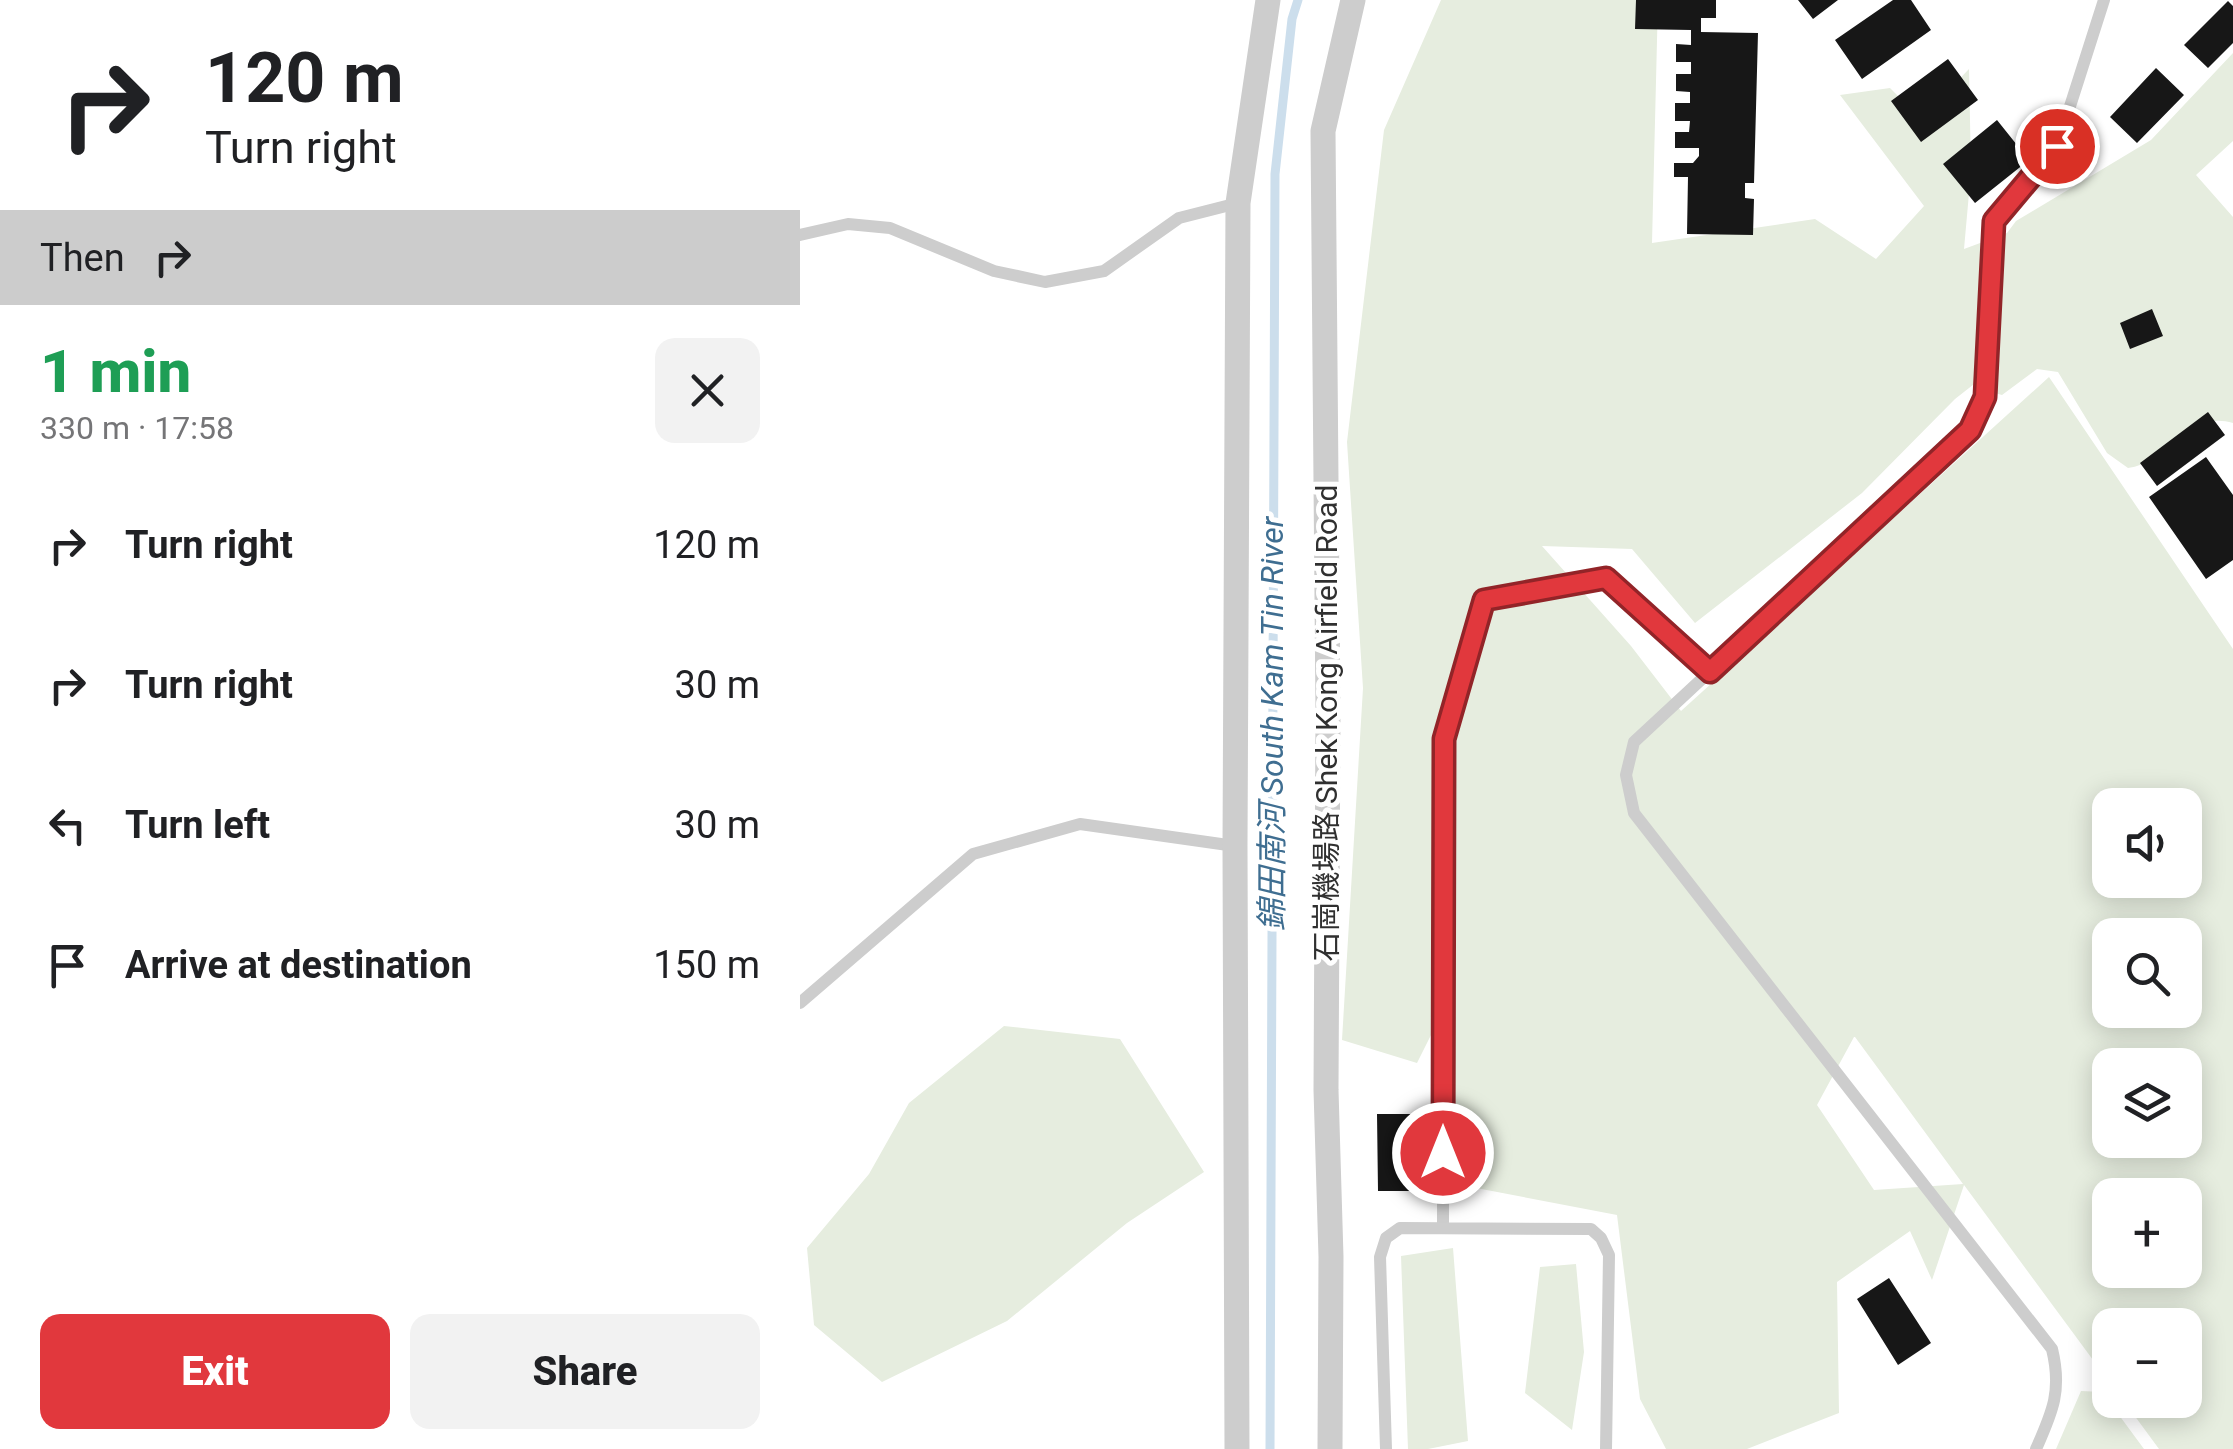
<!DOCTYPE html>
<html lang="en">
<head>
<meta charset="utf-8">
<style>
	:root { --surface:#fff; --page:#f2f2f2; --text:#202124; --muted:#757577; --accent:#e1383d }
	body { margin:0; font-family:Roboto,"Noto Sans TC",sans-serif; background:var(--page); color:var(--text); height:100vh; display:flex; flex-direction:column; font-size:38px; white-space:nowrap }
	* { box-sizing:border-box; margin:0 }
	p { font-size:32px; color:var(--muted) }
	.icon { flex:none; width:55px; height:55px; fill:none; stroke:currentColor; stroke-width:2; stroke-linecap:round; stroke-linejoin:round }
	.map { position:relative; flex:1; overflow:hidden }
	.details { display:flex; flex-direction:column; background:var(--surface); width:800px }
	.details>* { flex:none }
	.banner { background:#fff; color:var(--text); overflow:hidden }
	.fabs { position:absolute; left:1292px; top:788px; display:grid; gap:20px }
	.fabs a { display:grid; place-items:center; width:110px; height:110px; border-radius:20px; background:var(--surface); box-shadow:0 5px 25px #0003; font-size:50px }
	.pin { position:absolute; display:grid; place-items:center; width:85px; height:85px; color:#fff; margin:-42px; border:5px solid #fff; border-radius:50%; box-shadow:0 2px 10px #0007 }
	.me { position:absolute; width:110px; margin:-55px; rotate:0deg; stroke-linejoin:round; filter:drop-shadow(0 0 8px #0008) }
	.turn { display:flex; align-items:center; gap:35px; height:210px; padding:0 40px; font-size:45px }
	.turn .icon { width:130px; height:130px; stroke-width:2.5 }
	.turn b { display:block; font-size:70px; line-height:85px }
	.then { display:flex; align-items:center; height:95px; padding:0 40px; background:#0003; gap:20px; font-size:38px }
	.round { display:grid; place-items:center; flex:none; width:105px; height:105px; border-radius:20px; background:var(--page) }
	.headline { display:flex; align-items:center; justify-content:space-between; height:170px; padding:0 40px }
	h1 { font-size:60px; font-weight:800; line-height:75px; color:#1e9e55 }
	.primary-button { display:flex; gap:20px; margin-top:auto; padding:20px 40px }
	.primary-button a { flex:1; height:115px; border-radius:20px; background:var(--accent); color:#fff; font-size:40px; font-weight:800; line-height:115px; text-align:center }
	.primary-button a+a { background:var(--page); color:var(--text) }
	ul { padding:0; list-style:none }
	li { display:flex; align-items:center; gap:30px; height:140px; padding:0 40px }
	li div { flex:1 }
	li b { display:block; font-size:38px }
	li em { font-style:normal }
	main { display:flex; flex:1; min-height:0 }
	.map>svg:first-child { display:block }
</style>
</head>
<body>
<main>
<section class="details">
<div class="banner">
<div class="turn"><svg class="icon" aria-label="right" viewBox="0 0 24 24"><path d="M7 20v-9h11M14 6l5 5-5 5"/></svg><div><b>120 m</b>Turn right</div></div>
<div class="then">Then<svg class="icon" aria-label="right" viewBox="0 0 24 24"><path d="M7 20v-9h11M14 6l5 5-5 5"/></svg></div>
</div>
<div class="headline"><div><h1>1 min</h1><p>330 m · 17:58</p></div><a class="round"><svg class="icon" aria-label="close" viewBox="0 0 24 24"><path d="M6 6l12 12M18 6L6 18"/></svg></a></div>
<ul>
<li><svg class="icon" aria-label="right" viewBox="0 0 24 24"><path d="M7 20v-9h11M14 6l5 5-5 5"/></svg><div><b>Turn right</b></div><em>120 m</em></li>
<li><svg class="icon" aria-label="right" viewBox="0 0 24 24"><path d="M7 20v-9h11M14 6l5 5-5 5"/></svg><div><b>Turn right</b></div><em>30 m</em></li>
<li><svg class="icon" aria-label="left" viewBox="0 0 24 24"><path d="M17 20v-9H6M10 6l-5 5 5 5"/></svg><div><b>Turn left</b></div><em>30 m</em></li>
<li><svg class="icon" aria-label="arrive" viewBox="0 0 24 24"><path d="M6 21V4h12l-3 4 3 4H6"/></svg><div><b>Arrive at destination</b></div><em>150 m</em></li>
</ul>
<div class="primary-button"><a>Exit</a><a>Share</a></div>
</section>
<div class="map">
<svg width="1433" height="1449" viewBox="0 0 1433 1449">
	<rect width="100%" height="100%" fill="#fff"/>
	<path fill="#e6eddf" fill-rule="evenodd" d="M641,0H858L852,243L1015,219L1076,259L1124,206L1040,95L1090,88L1121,119L1169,69L1171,171L1164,249L1207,233L1216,221L1351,140L1433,53V141L1396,175L1433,217V423C1388,409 1371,462 1328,468L1307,453L1258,372L1237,369L1202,395L1191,392L1192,370L1155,399L1062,493L895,623L832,549L742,546L831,646L881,711L1249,377L1433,649V1449H1359L1323,1400H1385V1325H1310V1383L1164,1185L1132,1280L1110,1231L1037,1282L1039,1413L947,1449H866L840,1399L817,1215L671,1187L638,1021L617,1063L542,1040L563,688L547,442L584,130ZM1310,805H1385V880H1310ZM1310,935H1385V1010H1310ZM1054,1037H1055L1163,1184L1074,1190L1017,1105ZM1310,1065H1385V1140H1310ZM1310,1195H1385V1270H1310Z
		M204,1026L320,1039L404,1172L327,1223L207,1321L82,1382L14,1325L7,1248L69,1174L109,1103Z
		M653,1248L668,1441L628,1449H608L601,1256Z
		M776,1264L784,1352L772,1430L725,1393L740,1267Z
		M1281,1391L1302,1392L1344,1449H1256Z"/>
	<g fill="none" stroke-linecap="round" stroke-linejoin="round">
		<path stroke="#ccdeec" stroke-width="9" d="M470,1449L475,174L492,19L498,0"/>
	</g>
	<path fill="#171717" d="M836,0H916V18H901V32L958,33L954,183H945V198L954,199L953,235L887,234L888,177H874V163H893L899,156V148H875V132H889L890,121H875V103H890V92L876,91V74H891V62H876V44L891,45V30L835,29Z
		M998,0H1038L1013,19Z
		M1093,0H1111L1131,30L1062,79L1035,40Z
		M1428,1L1433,6V43L1408,68L1384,45Z
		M1148,59L1178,100L1121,142L1091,101Z
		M1356,68L1384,95L1337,143L1310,117Z
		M1197,120L1229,160L1175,203L1143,164Z
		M1352,309L1363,336L1330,349L1320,323Z
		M1408,412L1425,435L1357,486L1340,463Z
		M1406,457L1433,495V560L1406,579L1349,497Z
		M577,1114H618V1191H578Z
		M1089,1278L1131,1343L1098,1365L1057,1299Z"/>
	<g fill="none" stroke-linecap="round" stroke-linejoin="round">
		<path stroke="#cdcdcd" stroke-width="12" d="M0,235L48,224L90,228L194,271L245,282L304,271L379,218L438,203
			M0,1003L173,854L280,824L435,846
			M643,1228L644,739L684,600L806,578L910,672
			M586,1449L580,1257L586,1238L600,1228L791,1229L801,1238L809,1255L806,1449
			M1236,1449C1253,1411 1262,1390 1252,1349L834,813L826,775L834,742L1170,430L1185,397L1194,221L1257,147L1304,0"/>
		<path stroke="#cdcdcd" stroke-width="25" d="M437,1449L435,846L438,203L468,0
			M530,1449L531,1257L526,1090L528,714L523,131L553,0"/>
	</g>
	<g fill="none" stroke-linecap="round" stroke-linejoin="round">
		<defs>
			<path id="route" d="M643,1153L644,739L684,600L806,578L910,672L1170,430L1185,397L1194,221L1257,146"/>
		</defs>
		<use href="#route" stroke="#922428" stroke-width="25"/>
		<use href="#route" stroke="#e1383d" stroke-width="18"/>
	</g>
	<g text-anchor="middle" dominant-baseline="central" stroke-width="10" stroke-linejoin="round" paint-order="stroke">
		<g font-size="30" fill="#303030" stroke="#fff">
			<text transform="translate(526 723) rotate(-90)">石崗機場路 Shek Kong Airfield Road</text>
		</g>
		<g font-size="32" font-style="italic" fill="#3f6e91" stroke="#fff">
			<text transform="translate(472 724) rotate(-90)">錦田南河 South Kam Tin River</text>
		</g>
	</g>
</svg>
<div class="fabs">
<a><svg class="icon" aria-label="sound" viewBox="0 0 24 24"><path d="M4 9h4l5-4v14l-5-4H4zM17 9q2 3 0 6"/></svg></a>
<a><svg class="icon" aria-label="search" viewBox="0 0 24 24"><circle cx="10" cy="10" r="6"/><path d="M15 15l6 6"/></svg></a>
<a><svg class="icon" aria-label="layers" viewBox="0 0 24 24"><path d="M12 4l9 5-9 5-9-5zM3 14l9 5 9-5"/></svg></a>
<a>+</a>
<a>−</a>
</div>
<div class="pin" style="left:1257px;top:146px;background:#d93025"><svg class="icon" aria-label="arrive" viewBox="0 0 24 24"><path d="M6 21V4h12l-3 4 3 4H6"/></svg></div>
<svg class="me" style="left:643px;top:1153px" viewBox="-20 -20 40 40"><circle r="17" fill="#e1383d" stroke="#fff" stroke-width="3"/><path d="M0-11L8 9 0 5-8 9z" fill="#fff"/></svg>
</div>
</main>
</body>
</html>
